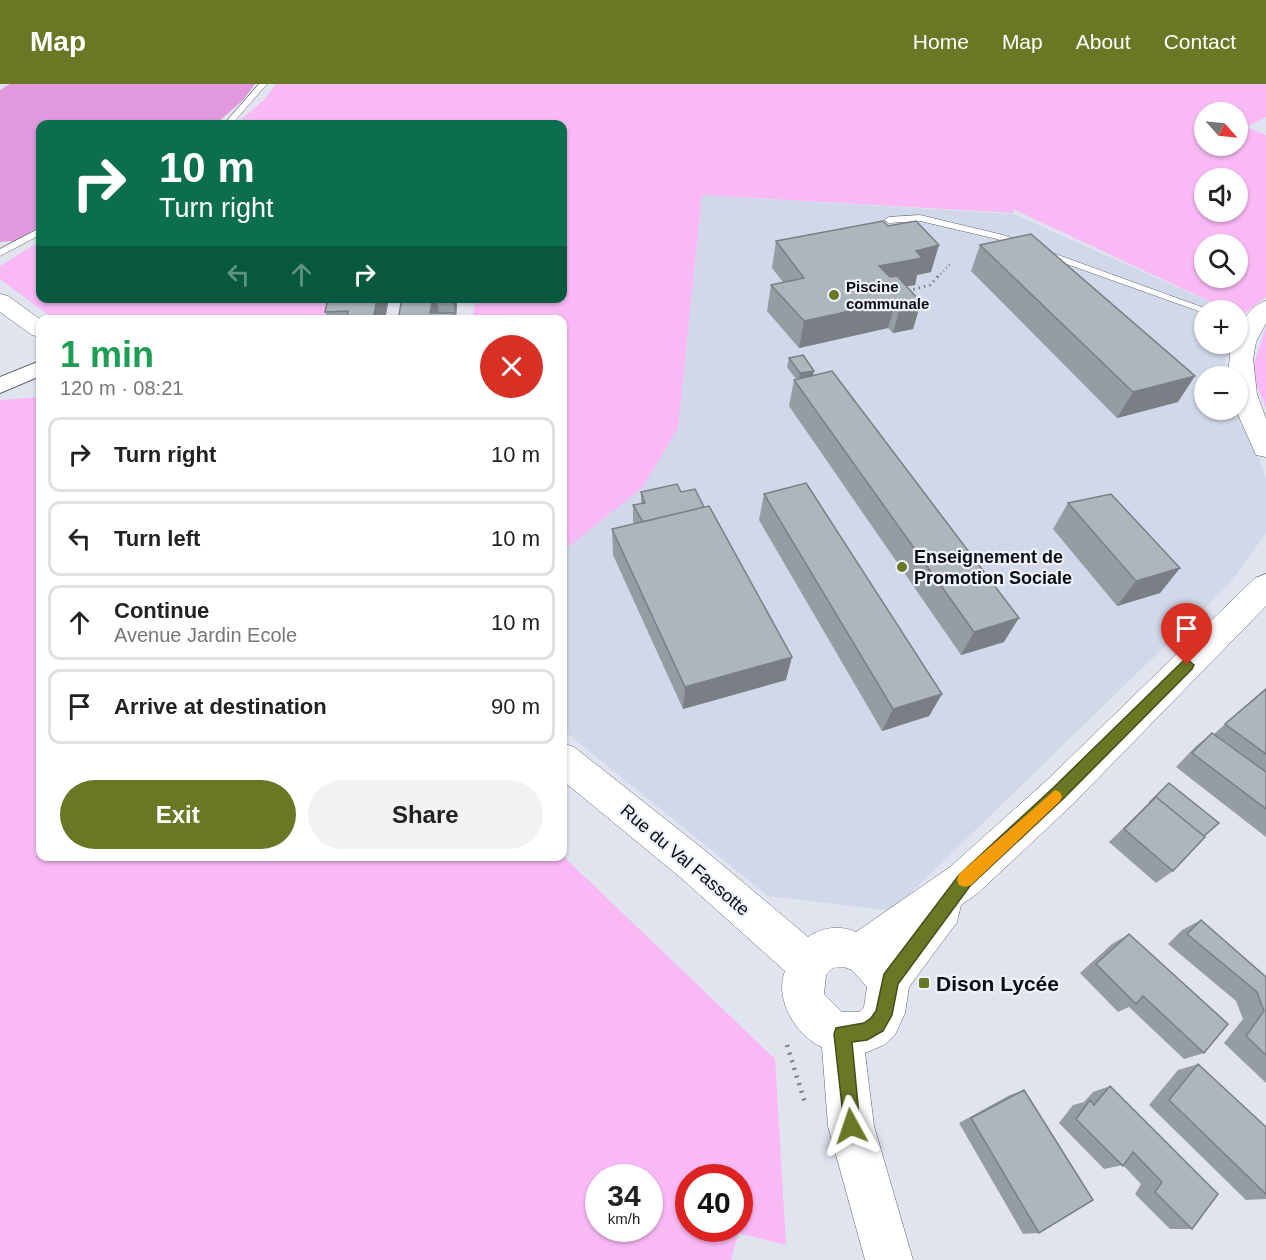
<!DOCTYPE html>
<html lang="en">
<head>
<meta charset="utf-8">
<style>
	:root { --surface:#fff; --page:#f2f2f2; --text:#222; --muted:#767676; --line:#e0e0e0; --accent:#697825 }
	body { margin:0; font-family:Helvetica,sans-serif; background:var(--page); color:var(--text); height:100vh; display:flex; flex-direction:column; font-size:22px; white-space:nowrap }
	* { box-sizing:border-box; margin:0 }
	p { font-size:20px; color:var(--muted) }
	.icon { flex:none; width:33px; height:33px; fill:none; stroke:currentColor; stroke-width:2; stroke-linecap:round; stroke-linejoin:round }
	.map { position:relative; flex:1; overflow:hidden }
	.side { position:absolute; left:36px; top:231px; width:531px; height:546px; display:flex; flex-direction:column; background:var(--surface); border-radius:12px; box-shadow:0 2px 4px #0004 }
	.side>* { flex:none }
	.hud { position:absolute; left:36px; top:36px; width:531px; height:183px; border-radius:12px; box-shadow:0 2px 4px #0004; background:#0b6e4f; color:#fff; overflow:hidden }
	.needle { width:39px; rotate:117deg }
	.controls { position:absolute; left:1194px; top:18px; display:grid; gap:12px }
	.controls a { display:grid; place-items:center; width:54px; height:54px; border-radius:50%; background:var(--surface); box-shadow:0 2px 4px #0004; font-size:30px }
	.speed { position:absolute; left:585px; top:1080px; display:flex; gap:12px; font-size:30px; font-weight:700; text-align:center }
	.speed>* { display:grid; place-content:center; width:78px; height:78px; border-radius:50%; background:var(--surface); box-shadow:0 2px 4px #0004; line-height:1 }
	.speed small { font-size:15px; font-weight:400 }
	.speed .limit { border:9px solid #d22; background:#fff; color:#111 }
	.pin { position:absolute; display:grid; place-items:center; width:51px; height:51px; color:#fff; margin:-62px -26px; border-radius:50% 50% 50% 0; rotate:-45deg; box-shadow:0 0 6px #0007 }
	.pin .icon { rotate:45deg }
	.me { position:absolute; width:66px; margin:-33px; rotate:355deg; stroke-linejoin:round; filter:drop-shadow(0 0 4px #0008) }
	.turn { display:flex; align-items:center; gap:21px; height:126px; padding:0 24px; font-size:27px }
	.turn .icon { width:78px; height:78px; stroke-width:2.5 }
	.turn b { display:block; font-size:42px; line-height:51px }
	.lanes { display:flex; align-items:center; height:57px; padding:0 24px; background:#0003; justify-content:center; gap:30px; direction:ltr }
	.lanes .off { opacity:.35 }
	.round { display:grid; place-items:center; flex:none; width:63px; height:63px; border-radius:32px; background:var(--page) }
	.overview { display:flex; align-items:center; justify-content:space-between; height:102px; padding:0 24px }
	h1 { font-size:36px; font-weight:600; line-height:45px; color:#1e9e55 }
	.button { display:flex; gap:12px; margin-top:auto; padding:12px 24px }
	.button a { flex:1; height:69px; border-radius:36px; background:var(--accent); color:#fff; font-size:24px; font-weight:600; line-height:69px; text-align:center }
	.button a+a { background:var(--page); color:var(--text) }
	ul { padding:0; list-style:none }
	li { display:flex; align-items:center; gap:18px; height:75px; margin:0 12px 9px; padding:0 12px; border:3px solid var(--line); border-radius:12px }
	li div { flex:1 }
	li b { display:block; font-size:22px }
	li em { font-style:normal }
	header { display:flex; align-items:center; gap:36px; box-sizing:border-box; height:84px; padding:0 30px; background:var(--accent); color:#fff }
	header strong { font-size:28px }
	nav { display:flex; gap:33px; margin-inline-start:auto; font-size:21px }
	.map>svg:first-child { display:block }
</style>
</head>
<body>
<header>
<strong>Map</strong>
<nav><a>Home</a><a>Map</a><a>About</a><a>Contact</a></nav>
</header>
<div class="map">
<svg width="1266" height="1176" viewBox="0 0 1266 1176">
	<rect width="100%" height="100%" fill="#e0e4ee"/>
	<path fill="#d1d8e9" d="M702,111L1014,130L1228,226H1204V260H1232L1225,280L1230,292H1204V326H1238V314L1266,394V449L1230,499L892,827L768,812L563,646V467L642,404L678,344Z"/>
	<path fill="#f9b9f5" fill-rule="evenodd" d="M276,0H1266V33L1246,43L1266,51V213L1241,232L1238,231V226H1228L1013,125L1014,129L702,111L678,344L642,404L563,467L562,236L472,235L475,220L471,215L562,214V40H236L264,16ZM1204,28H1238V62H1204ZM1204,94H1238V128H1204ZM1238,160V194H1204V160Z
		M40,157V214L330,215L325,235H54L0,195V182Z
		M1266,243V324L1251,288Z
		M39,313L40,772H563L775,975L786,1161L738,1149L731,1176H0V316ZM598,1094H650V1144H598ZM688,1094H740V1144H688Z"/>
	<path fill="#e198dd" d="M10,0H255L244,15L216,40H40V143L14,157L0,158V6Z"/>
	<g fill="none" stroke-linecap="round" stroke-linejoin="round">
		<defs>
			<path id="service" d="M259,0H267L232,40H224Z
				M920,131L1003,151L1210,226L1201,228L997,155L920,137L889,139L884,136L889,133Z
				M40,144V151L0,172V165Z
				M1238,235L1255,242L1250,245L1238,241Z"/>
			<path id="minor" d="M40,277V292L0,309V293Z"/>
			<path id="tertiary" d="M0,210L8,212L41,236L40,253L32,251L0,228Z
				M1266,217V239L1256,258L1253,275L1257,310L1266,335V373L1256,371L1236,326L1238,292H1228L1231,260H1238C1238,242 1248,222 1266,217Z
				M1266,490V522L1072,721L978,809L961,821L957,838L909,903L905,929L895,951L884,961L865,969L874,1042L913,1176H865L828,1042L822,963C796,952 774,915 785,887L681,794L562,696V659L574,663L707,768L808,853C823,843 840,841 856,848L950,783L1046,697L1255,494ZM844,883L852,886L867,903L864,923L859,928H842L824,910L826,891L833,884Z"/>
		</defs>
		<use href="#service" stroke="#61656d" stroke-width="1"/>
		<use href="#minor" stroke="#61656d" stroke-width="2"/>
		<use href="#tertiary" stroke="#61656d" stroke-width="1"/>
		<path stroke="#7d8086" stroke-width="2" stroke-dasharray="1 3" stroke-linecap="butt" d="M938,193L951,179"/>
		<path stroke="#7d8086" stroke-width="3" stroke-dasharray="1.5 4" stroke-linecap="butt" d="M908,207L930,201L939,191"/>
		<path stroke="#7d8086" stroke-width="4.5" stroke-dasharray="2 6" stroke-linecap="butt" d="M787,961L805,1019"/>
		<use href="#service" fill="#fff" fill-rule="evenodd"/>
		<use href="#minor" fill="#fff" fill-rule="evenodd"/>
		<use href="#tertiary" fill="#fff" fill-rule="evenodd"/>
	</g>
	<path fill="#959da3" d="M776,157L931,188L917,191L915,201L906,202L921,218L913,245L893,249L888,244L799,264L767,227L771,201L783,198L772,184Z
		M980,161L1178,318L1117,334L971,187Z
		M328,214H387L388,219L385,236H328L325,228Z
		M402,214H456L457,222L456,232H454L455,236H398Z
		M789,274L812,292L1004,558L961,571L789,322L794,296L796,295L787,283Z
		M641,408H681L786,596L683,625L613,471L612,445L634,440L633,438V421L641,420Z
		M764,410L942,610L929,632L882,647L759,436Z
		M1068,419L1180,484L1160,509L1117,522L1053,445Z
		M1266,604V753L1176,683L1195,663L1212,649L1214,650Z
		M1169,699L1204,752L1173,787L1156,799L1109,758Z
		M1201,836L1266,893V999L1224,959L1243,935L1236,917L1168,860L1182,846Z
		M1129,850L1204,969L1184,975L1129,923L1118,928L1080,889L1112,860Z
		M1198,980L1266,1043V1115L1246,1116L1149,1021L1178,986Z
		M1110,1002L1192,1145H1170L1135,1110L1141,1100L1123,1081L1104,1085L1059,1039L1073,1021L1084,1018L1093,1008Z
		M1024,1006L1039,1149L1023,1150L959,1039L1010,1011Z"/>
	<path fill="#797f84" d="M939,161L931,188L917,191L915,201L872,208L879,182L916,167Z
		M375,214H387L388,219L385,236H373Z
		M433,214H436L440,232L430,229Z
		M452,214H456L457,222L456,232Z
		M896,217L888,244L799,264L804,237Z
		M921,218L913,245L893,249L900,223Z
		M814,287L812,296L798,299L800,289Z
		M1195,292L1178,318L1117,334L1133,308Z
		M1180,484L1160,509L1117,522L1136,497Z
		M1019,534L1004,558L961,571L974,548Z
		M792,573L786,596L683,625L685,603Z
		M942,610L929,632L882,647L893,625Z"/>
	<path fill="#adb6bd" stroke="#797f84" stroke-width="1.5" d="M883,137L888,142L916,137L939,161L916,167L922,174L879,182L890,193L897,192L921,218L900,223L896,217L804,237L771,201L804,194L776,157Z
		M1031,150L1195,292L1133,308L980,161Z
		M328,214H377L373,236H347L348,227L325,228Z
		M402,214H433L430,229H454L453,236H398Z
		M803,271L814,287L800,289L789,274Z
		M832,287L1019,534L974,548L794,296Z
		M806,399L942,610L893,625L764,410Z
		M677,400L681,408L695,405L704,423L643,438L633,421L645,419L641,408Z
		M1111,410L1180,484L1136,497L1068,419Z
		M709,422L792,573L685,603L612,445Z
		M1266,605V670L1225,640Z
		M1212,649L1266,688V725L1192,669Z
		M1169,699L1219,739L1204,752L1156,713L1149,719Z
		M1156,713L1205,753L1173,787L1124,745Z
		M1201,836L1266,893V971L1246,952L1264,927L1257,908L1187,850Z
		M1129,850L1228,940L1204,969L1143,912L1136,920L1096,880Z
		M1198,980L1266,1043V1110L1169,1016Z
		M1110,1002L1218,1110L1192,1145L1155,1108L1162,1098L1133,1068L1123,1082L1076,1035L1090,1016L1094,1021Z
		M1024,1006L1093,1116L1039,1149L971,1034Z"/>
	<path fill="#697825" stroke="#444e18" stroke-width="1.5" d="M1187,575L1194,581L1192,585L1064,714L970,802L898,900L892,931L883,947L867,956L852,958L860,1042L858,1049L851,1051L845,1049L834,950L836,944L864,939L871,934L876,927L884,890L959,791L1053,704L1183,577Z"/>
	<path fill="#f59e0b" d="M1055,706L1060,708L1062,713L1060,717L971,801L965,803L959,801L957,796L959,790Z"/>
	<g fill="#697825" stroke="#edf1fb" stroke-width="2">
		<circle cx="834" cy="211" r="6"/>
		<circle cx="902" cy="483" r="6"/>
		<rect x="918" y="893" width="12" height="12" rx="3"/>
	</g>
	<g text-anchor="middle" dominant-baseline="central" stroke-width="4.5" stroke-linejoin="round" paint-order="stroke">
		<g font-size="15" font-weight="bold" fill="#0c0d10" stroke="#edf1fb" text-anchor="start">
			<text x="846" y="202">Piscine<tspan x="846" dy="17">communale</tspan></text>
		</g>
		<g font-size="18" font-weight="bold" fill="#0c0d10" stroke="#edf1fb" text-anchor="start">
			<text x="914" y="473">Enseignement de<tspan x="914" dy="21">Promotion Sociale</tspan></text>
		</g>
		<g font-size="18" fill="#0c0d10" stroke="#edf1fb">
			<text transform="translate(685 776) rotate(40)">Rue du Val Fassotte</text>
		</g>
		<g font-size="21" font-weight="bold" fill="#0c0d10" stroke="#edf1fb" text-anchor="start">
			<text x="936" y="899">Dison Lycée</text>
		</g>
	</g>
</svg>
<div class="controls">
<a><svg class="needle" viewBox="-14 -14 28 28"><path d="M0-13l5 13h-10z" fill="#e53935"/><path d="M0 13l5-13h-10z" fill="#767676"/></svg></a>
<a><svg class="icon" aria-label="sound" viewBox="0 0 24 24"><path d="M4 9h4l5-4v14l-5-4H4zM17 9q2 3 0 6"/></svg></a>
<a><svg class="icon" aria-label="search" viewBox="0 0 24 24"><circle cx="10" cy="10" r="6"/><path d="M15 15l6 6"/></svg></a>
<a>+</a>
<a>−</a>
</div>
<div class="speed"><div>34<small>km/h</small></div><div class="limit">40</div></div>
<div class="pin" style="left:1187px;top:581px;background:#d93025"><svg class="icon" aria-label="arrive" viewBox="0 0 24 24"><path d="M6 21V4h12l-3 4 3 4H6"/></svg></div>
<svg class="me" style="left:851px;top:1042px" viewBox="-20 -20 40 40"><path d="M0-17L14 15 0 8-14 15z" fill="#697825" stroke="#fff" stroke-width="4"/></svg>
<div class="hud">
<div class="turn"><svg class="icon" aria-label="right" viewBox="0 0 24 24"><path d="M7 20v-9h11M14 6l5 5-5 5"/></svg><div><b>10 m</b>Turn right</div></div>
<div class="lanes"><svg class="icon off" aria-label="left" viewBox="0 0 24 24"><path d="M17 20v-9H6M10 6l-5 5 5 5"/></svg><svg class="icon off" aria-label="ahead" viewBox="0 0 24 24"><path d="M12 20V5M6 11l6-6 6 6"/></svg><svg class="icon" aria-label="right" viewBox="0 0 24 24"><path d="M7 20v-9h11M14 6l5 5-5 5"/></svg></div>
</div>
<section class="side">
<div class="overview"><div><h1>1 min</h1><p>120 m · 08:21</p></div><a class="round" style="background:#d93025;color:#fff"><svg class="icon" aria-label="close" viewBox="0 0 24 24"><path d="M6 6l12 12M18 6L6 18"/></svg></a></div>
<ul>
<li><svg class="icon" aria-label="right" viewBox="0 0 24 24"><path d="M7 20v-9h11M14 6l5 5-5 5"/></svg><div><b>Turn right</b></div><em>10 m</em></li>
<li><svg class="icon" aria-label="left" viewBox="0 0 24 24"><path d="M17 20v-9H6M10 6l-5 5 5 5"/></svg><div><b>Turn left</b></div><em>10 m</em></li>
<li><svg class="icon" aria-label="ahead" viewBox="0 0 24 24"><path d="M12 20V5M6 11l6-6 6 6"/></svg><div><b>Continue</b><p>Avenue Jardin Ecole</p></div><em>10 m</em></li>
<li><svg class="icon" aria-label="arrive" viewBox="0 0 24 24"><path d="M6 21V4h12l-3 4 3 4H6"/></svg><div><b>Arrive at destination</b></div><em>90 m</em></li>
</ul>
<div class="button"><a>Exit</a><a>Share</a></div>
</section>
</div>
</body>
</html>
